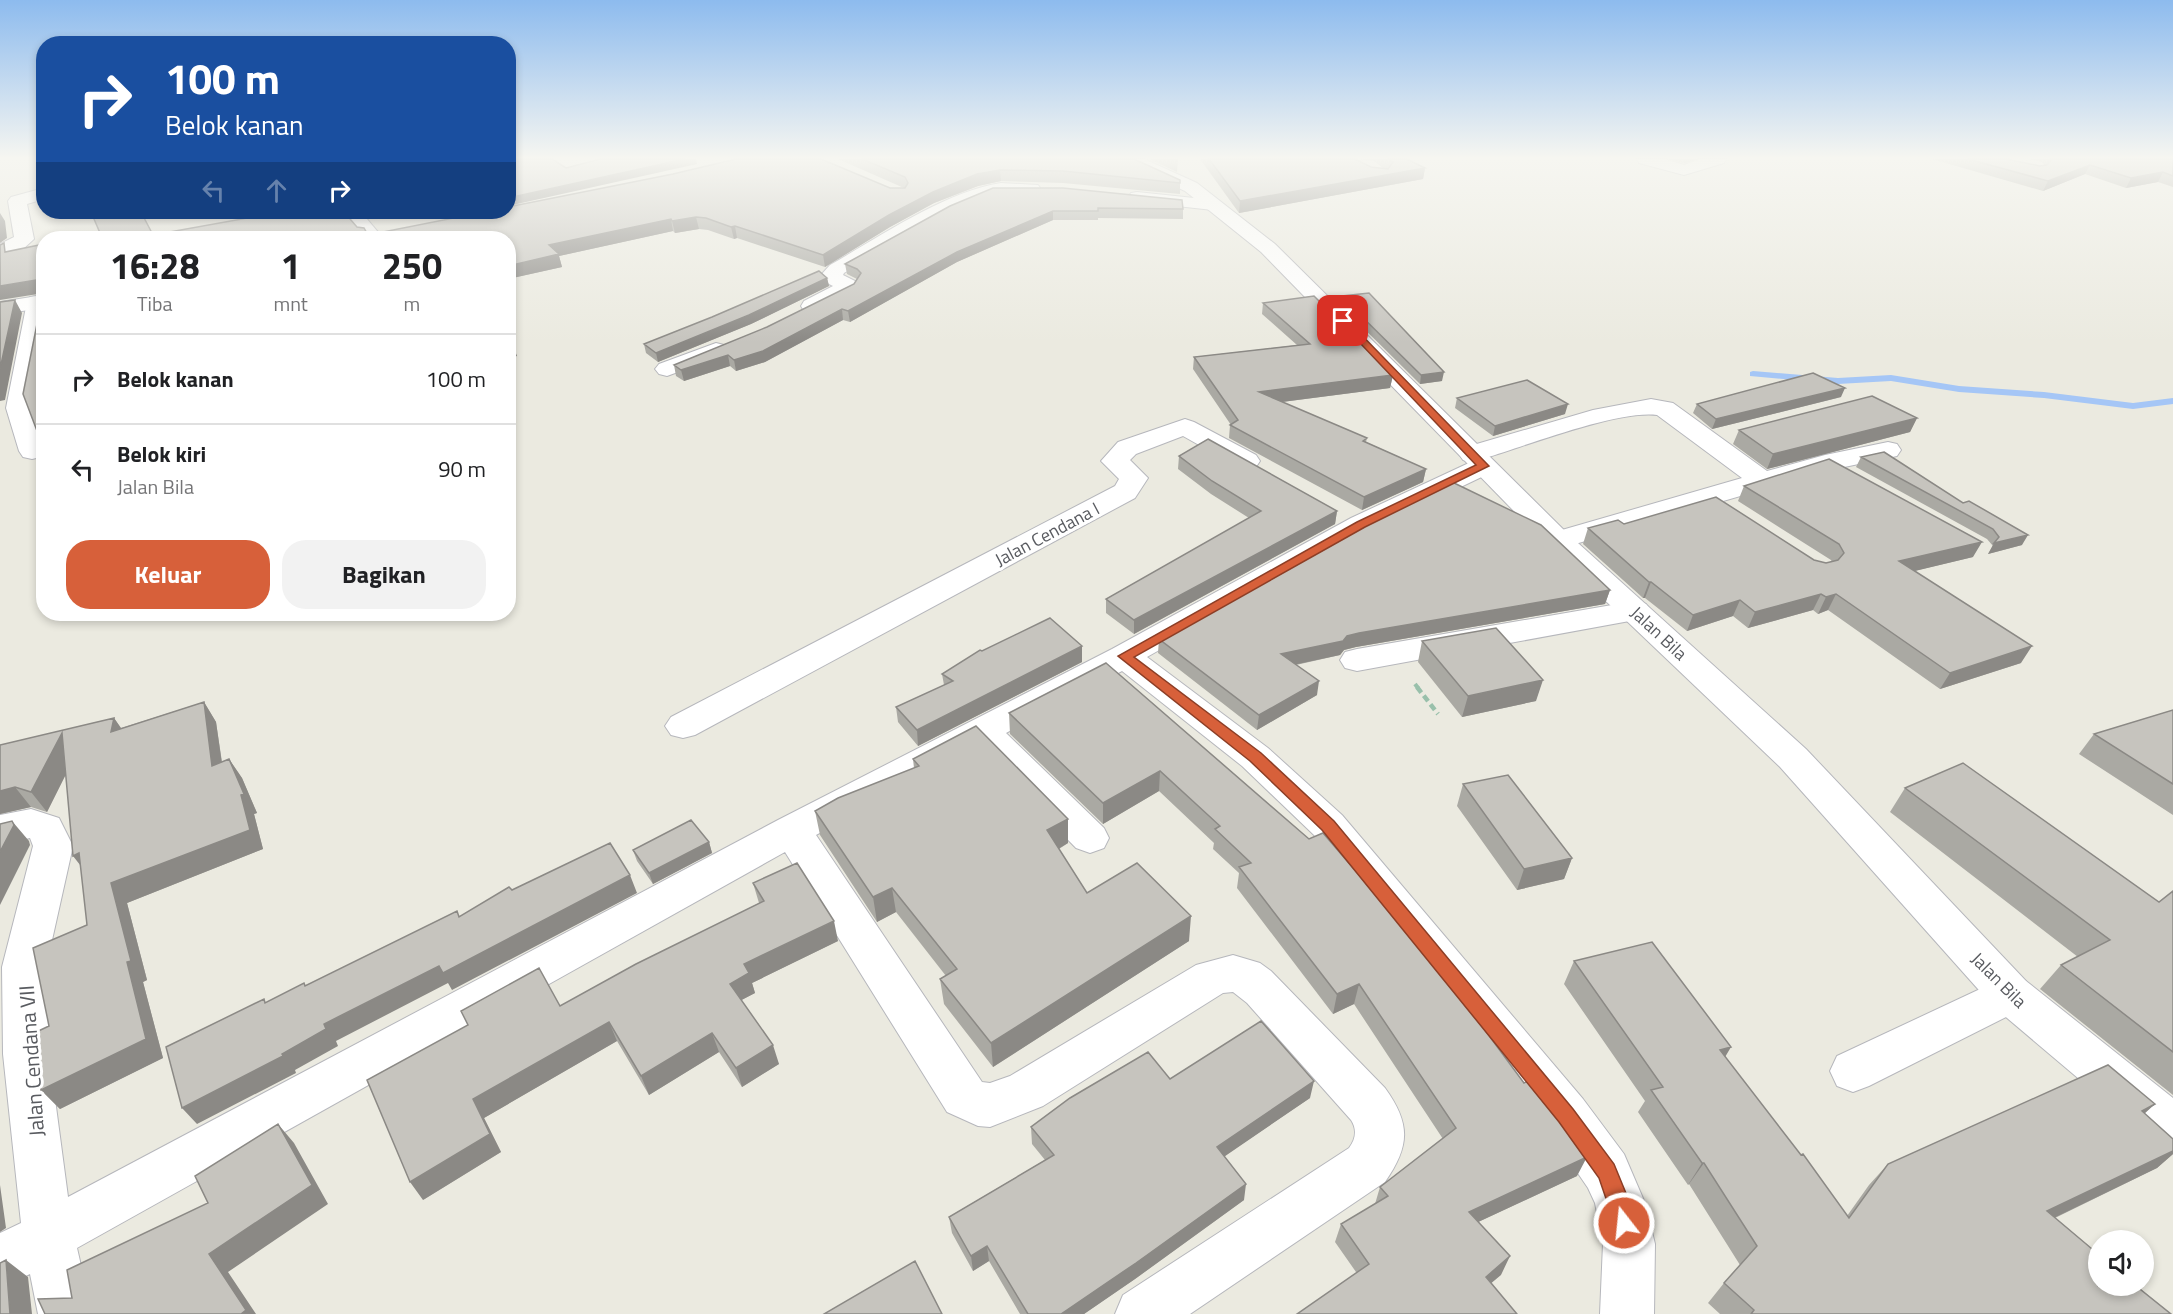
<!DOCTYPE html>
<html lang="id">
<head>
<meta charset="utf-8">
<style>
	:root { --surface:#fff; --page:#f2f2f2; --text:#202124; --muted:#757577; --line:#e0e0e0; --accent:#d7603a }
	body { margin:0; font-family:"Titillium Web",sans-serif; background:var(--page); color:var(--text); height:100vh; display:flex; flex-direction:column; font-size:22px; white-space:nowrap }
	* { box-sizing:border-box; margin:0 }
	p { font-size:20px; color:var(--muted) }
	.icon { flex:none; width:33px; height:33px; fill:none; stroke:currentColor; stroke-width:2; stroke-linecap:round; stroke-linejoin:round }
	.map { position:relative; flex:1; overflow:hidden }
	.details { position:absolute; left:36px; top:231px; width:480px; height:390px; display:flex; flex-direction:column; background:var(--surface); border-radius:24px; box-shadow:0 3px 9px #0003 }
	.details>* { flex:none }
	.guide { position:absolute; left:36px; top:36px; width:480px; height:183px; border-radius:24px; box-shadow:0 3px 9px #0003; background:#1a4fa0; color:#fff; overflow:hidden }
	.tools { position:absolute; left:2088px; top:1230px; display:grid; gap:12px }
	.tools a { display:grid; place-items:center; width:66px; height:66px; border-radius:50%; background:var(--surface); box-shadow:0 3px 9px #0003; font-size:30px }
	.pin { position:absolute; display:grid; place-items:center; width:51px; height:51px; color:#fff; margin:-26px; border-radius:12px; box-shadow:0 3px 9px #0006 }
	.me { position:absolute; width:66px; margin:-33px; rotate:344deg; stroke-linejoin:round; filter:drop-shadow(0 0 4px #0008) }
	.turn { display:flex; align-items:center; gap:21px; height:126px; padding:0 30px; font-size:27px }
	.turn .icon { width:78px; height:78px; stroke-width:2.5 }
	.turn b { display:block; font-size:42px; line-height:51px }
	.lanes { display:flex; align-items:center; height:57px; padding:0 30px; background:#0003; justify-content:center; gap:30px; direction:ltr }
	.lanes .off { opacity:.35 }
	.eta { display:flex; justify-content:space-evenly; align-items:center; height:102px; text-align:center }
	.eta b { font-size:36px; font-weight:700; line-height:42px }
	.cta { display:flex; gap:12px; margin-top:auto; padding:12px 30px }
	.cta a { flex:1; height:69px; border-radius:24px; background:var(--accent); color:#fff; font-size:24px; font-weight:700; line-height:69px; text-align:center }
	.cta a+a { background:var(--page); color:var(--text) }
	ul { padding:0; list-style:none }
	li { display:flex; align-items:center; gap:18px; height:90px; padding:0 30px; border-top:2px solid var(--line) }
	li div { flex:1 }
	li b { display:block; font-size:22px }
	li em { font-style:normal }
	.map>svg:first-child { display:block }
</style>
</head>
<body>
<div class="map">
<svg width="2173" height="1314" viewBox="0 0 2173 1314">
	<rect width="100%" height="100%" fill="#ebeae0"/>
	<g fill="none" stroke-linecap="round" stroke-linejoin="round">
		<path fill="#a5c6f6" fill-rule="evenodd" d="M1753,371L1838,378L1891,375L1959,386L2044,392L2133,403L2173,398V404L2133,409L2044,398L1959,392L1891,381L1838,384L1750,376V372Z"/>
		<defs>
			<path id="minor" d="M1637,159H1664L1684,165L1701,159H1726L1724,163L1684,175L1639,163Z
				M1001,183L1038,185L1041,189L1038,193L986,196L950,213L844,273L843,275L857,282L860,286L857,290C842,299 822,315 804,311L801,306L804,301L833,286L825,282L821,275L830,265C881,236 944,192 1001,183Z
				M44,188V199L27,204L34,239L22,250L0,257V244L14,237L8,201L11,197Z
				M1137,192L1213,200L1219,201L1222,205L1219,209L1213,210L1131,201L1128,197L1131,193Z
				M342,212H361L383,238H363Z
				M38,296L44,297V332L30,408L44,446L41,457L32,459L23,457L19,451L6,408L27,302L30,297Z
				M716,343L724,345L728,350L724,355L667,376L659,374L655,369L659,364Z
				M1651,399L1673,403L1767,471L1825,455L1888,442L1897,444L1901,450L1897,456L1830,470L1558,549L1548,546L1543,540L1548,534L1742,478L1657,415C1617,410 1526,446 1485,458L1492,460L1496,466L1492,472L1371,530L1147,657L1268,748L1342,815L1583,1099L1624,1154L1645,1203L1655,1244L1654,1314H1600L1603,1244L1595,1203L1588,1188L1549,1131L1314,835L1242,766L1122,671L1006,733L1104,828L1109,838L1104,848L1090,853L1076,848L978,748L816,835L982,1082L990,1083L1010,1076L1196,965L1233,955L1260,963L1271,971L1385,1088C1411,1124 1410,1146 1385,1182L1190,1314H1115L1123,1295L1349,1148C1356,1139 1357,1129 1351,1120L1247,1003L1233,992L1223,993L1043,1106L990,1127L978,1126L947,1112L785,852L77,1248L92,1314H38L30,1274L0,1288V1233L21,1223L3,1054L2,967L33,846L30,838L0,845V815L31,809L59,818L73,846L46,967L49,1054L68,1197L778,820L1112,649L1351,518L1471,462L1463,460L1459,454L1463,448L1593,410Z
				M1185,419L1194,422L1256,455L1260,461L1256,467L1247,469L1238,467L1183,436L1136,454L1130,460L1148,478L1135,498L695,735L683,738L671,735L665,726L671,717L1115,486L1119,479L1101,461L1118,442Z
				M1635,601L1646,604L1651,611L1646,618L1357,671L1345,668L1340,660L1345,652L1357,649Z
				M2010,975L2026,981L2032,994L2026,1007L1869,1086L1853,1092L1837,1086L1830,1071L1837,1056Z"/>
			<path id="tertiary" d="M1122,159H1144L1197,183L1275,244L1568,534L1806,749L2026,981L2173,1098V1151L2156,1144L1994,1007L1780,767L1548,546L1261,252L1185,191L1124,163Z"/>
			<path id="secondary" d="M44,295V308L0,314V302Z"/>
		</defs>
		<use href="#minor" stroke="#b6b7bc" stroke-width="2"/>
		<use href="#tertiary" stroke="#b6b7bc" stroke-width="2"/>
		<use href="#secondary" stroke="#b6b8be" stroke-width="2"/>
		<path stroke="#99c0ab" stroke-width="4" stroke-dasharray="5 3" stroke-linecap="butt" d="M1415,684L1418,688"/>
		<path stroke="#99c0ab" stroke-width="4.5" stroke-dasharray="7 4" stroke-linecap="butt" d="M1417,687L1438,714"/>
		<use href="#minor" fill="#fff" fill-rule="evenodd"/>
		<use href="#tertiary" fill="#fff" fill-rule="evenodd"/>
		<use href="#secondary" fill="#fff" fill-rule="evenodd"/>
	</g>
	<path fill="#aaa9a3" d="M838,159H1134L1180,183V194L1063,183L1001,181L978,186L934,203L890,227L825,267L737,238L734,239L708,230L699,229L675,233L673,231L559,256L562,267L508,279V238H72L100,233L153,235L249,218L245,212H344L357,227L368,235L904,188Z
		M1149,159H1178L1177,172Z
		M1200,159H1355L1371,167L1383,168L1374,161L1356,159H1407L1425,168L1423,179L1239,213Z
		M1666,159H1698L1684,163Z
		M1932,159H2006L2040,166L2044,165L2042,162L2028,159H2173V187L2158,182L2126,188L2085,174L2043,191Z
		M950,206L1183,209V219L1098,218V220H1053L957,262L850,322L843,320L765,362L736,371L730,366L684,381L676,376L674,365L767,327L854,284L857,279L847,274L845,264Z
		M827,278L829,286L751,324L658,362L646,353L644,344Z
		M1341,296L1442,381L1420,384L1340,305Z
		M1263,303L1393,375L1390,388L1282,402L1367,438L1366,442L1426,469L1423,482L1362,510L1229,438L1230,425H1231L1193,369L1194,357L1297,345L1262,314Z
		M1841,397L1712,429L1693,413L1697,404Z
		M1457,398L1565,414L1493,436L1455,408Z
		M1917,418L1910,432L1767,469L1733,444L1739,430Z
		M1884,452L2022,545L1988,554L1993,546L1987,539L1856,467L1861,457Z
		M1179,456L1337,511L1335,524L1134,634L1106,613V599L1249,518L1211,494L1178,469Z
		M1744,486L1973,557L1914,571L2021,663L1940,689L1828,610L1818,614L1813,610L1748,628L1733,616L1687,631L1645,598H1643L1583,544L1588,528L1814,560L1826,563L1832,562L1831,560L1738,501Z
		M1610,590L1605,604L1356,647L1344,650L1340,655L1296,665L1317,695L1257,730L1158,653L1159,639Z
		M1422,641L1536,701L1462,717L1418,662Z
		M982,651L1082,662L918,746L898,722L896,707L944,685L942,674Z
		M1106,663L1577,1176L1478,1222L1501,1275L1356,1272L1335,1242L1341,1224L1375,1204L1380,1187L1443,1139L1354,1004L1333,1014L1237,888L1239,873L1213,849L1214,843L1159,791L1103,824L1010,734L1009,713Z
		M204,702L216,722L222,762L229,759L242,778L257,813L254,814L263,849L127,903L147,980L143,982L163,1058L60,1109L41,1090L49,1026L87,925L81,866L66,774L47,812L31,807L0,814V745L114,718L121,728Z
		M2173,710V815L2079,754L2094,734Z
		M913,759L1068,819V843L1059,849L1087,893L1189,941L993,1067L944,1004L940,979L946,976L896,912L877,922L820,835L815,811L914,768Z
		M1463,784L1572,858L1564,879L1517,890L1457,806Z
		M1905,788L2159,902L2173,891V1095L2040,989L2061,965L2078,957L1890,812Z
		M709,842L712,853L653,884L637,861L633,850Z
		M753,883L838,941L752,983L755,993L741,1000L779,1064L742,1087L719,1052L649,1095L617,1041L484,1118L501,1152L423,1200L560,1006L759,903Z
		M1574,961L1725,1057L1847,1216L1869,1185L1888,1164L2155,1104L2144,1113L2173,1151V1154L2157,1168L2055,1218L2171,1314H1720L1708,1303L1724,1283L1740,1265L1689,1184L1688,1185L1638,1112L1645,1101L1564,984Z
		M1170,1079L1310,1098L1224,1156L1244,1200L1135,1279L1084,1314H1020L989,1261L973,1271L952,1233L949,1217L1045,1160L1032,1144L1031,1127Z"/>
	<path fill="#8b8985" d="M685,159H696L697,164L508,206V198Z
		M1685,159H1698L1684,163Z
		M2090,165L2085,174L2043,191L2048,181Z
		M1425,168L1423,179L1239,213L1240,201Z
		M1000,170L1001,181L978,186L934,203L890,227L825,267L823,255L889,215L933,192L977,174Z
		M2163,172L2158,182L2126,188L2131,178Z
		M1053,211V220L957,262L850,322L848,311L957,252Z
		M0,213L5,221L7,238L0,243Z
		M696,217L699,229L675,233L672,221Z
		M671,219L673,231L559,256L562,267L508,279V266L549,245Z
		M735,226L737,238L734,239L731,227Z
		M827,278L829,286L751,324L658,362L656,353Z
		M36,280L44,293L0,300V286Z
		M15,300L22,313L5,400L0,401V369Z
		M842,309L843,320L765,362L736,371L734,360Z
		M512,343L517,356L508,359V344Z
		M728,355L730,366L684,381L681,370Z
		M1444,372L1442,381L1420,384L1421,375Z
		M1393,375L1390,388L1258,405L1259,392Z
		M1845,388L1841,397L1712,429L1716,419Z
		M1568,404L1565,414L1493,436L1495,426Z
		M1917,418L1910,432L1767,469L1773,454Z
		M1426,469L1423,482L1362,510L1364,497Z
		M1337,511L1335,524L1134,634V620Z
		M2028,535L2022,545L1988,554L1994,543Z
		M1982,542L1973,557L1890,577L1899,561Z
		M1649,582H1651L1645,598H1643Z
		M1610,590L1605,604L1356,647L1344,650L1340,655L1279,668L1281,654L1359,633Z
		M1821,594L1813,610L1748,628L1755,612Z
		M1836,594L1828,610L1818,614L1826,597Z
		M1740,600L1733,616L1687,631L1693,615Z
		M1082,646V662L918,746L917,730Z
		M2032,646L2021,663L1940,689L1950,673Z
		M1543,680L1536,701L1462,717L1468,696Z
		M1319,681L1317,695L1257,730L1259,715Z
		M204,702L216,722L225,785L212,766Z
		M114,718L127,737L111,732Z
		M62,733L77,752L47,812L31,792Z
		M229,759L242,778L257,813L254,814L263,849L127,903L147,980L143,982L163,1058L60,1109L41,1090L127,962L111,883Z
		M1160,771L1159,791L1103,824V803Z
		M15,787L31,807L0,814V791Z
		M1068,819V843L1048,855L1047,830Z
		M12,821L29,841L30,845L0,905V852Z
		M709,842L712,853L653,884L649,873Z
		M79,853L88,875L73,856Z
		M1572,858L1564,879L1517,890L1524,869Z
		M630,875L637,893L452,990L448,983L336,1041L338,1046L295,1070L296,1073L197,1124L182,1108L282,1054L324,1024L439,966Z
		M892,888L896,912L877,922L873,897Z
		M1191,916L1189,941L993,1067L991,1043Z
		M834,921L838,941L752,983L755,993L736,1003L730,984L744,964Z
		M1359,984L1354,1004L1333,1014L1337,994Z
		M609,1022L617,1041L484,1118L501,1152L423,1200L410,1182L473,1099Z
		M712,1033L719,1052L649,1095L641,1076Z
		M773,1045L779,1064L742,1087L736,1068Z
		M1731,1047L1718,1069L1720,1050Z
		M1314,1081L1310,1098L1215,1163L1217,1147Z
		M2155,1104L2131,1126L2142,1111Z
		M278,1124L294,1143L328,1204L228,1272L256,1314H241L209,1254Z
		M2173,1151V1154L2157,1168L2025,1232L2047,1211Z
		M1587,1157L1577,1176L1461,1230L1469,1212Z
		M1702,1163H1704L1689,1184L1688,1185Z
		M1246,1184L1244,1200L1135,1279L1084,1314H1061Z
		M0,1185L6,1228L0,1232Z
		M987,1246L989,1261L973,1271L971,1256Z
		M1510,1256L1501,1275L1477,1295L1486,1277Z
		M6,1260L28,1277L32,1314H10Z"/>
	<path fill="#c6c4be" stroke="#8b8985" stroke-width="1.5" d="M508,159H552L566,168L601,159H685L508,198Z
		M736,159H821L890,188H905L908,183L905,177L862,159H1134L1180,180V183L1063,171L1000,170L977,174L933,192L889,215L823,255L735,226L731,227L706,218L696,217L672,221L671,219L549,245L559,254L508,266V238H72L100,233L91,212H141L153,235L253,217L248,212H344L357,227L364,228L368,235L484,212H508V207L673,174Z
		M1209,159H1355L1371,167L1388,169L1393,162L1389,159H1407L1425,168L1240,201Z
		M1968,159H2006L2040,166L2047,165L2051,160V159H2173V176L2163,172L2131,178L2090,165L2048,181Z
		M993,188H1063L1182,200L1183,209L1098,208V211H1053L957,252L848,311L842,309L763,351L734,360L728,355L681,370L674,365L767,327L854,284L861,273L857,269L845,264L950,206Z
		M4,243L5,252L44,244V440L37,431L23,394L38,319L39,282L36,280L0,286V245Z
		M819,271L827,278L749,315L656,353L644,344L712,317Z
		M1369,293L1444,372L1421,375L1341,296Z
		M1314,296L1393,375L1259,392L1367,438L1363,441L1426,469L1364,497L1230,425L1238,420L1194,357L1310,344L1263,303Z
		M15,300L0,369V302Z
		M1813,373L1845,388L1716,419L1697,404Z
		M1527,380L1568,404L1495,426L1457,398Z
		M1872,396L1917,418L1773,454L1739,430Z
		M1208,439L1337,511L1134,620L1106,599L1261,511L1212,481L1179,456Z
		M1884,452L1963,503L1969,501L2028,535L1994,543L1999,537L1993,529L1861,457Z
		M1829,459L1982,542L1899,561L2032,646L1950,673L1836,594L1826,597L1821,594L1755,612L1740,600L1693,615L1651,582H1649L1588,528L1618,520L1624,524L1716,497L1814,560L1826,563L1838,560L1844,553L1839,544L1744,486Z
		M1452,482L1541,525L1610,590L1359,633L1347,636L1343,641L1281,654L1319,681L1259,715L1159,639L1374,519Z
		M1050,618L1082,646L917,730L896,707L953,681L942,674L980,650L982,651Z
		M1496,628L1543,680L1468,696L1422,641Z
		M1106,663L1309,839L1323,833L1439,968L1524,1083L1530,1080L1587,1157L1469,1212L1510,1256L1486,1277L1517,1314H1297L1369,1264L1341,1224L1388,1196L1380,1187L1456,1128L1359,984L1337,994L1239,867L1251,863L1215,829L1220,826L1160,771L1103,803L1009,713Z
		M204,702L212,766L229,759L244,794L241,795L250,830L111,883L131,961L127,962L146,1039L41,1090L32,1034L49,1026L33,948L87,925L79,853L73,856L62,733L31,792L15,787L0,791V745L114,718L111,732Z
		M2173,710V784L2094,734Z
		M976,726L1068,819L1047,830L1087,893L1137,863L1191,916L991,1043L940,979L957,969L892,888L873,897L815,811L838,798L919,766L913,759Z
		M1963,763L2159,902L2173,891V1052L2061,965L2110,940L1905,788Z
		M1508,775L1572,858L1524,869L1463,784Z
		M691,820L709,842L649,873L633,850Z
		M12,821L14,825L0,852V824Z
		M610,843L630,875L443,973L439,966L324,1024L326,1029L282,1054L283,1056L182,1108L166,1047L264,999L265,1003L304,983L305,986L457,911L459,917L509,887L512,890Z
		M797,863L834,921L744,964L749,973L730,984L773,1045L736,1068L712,1033L641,1076L609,1022L473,1099L490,1134L410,1182L367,1080L468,1025L461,1011L539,968L560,1006L636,964L764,901L753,883Z
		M1652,942L1731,1047L1720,1050L1801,1155L1803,1154L1849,1218L1888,1164L2108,1065L2155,1104L2142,1111L2173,1139V1151L2047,1211L2098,1254V1286H2136L2171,1314H1751L1754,1310L1724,1283L1757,1246L1704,1163H1702L1651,1090L1663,1087L1574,961Z
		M1261,1021L1314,1081L1217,1147L1246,1184L1136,1263L1061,1314H1028L987,1246L971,1256L949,1217L1054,1155L1031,1127L1070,1098L1148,1052L1170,1079Z
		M278,1124L312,1185L209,1254L246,1310L241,1314H45L38,1299L72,1298L67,1270L208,1203L195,1176Z
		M6,1260L10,1314H0V1263Z
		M915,1261L942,1314H824Z"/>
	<linearGradient id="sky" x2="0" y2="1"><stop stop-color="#8dbbee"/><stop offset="0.46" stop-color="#f6f6f1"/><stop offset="1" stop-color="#f6f6f1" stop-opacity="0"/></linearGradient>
	<rect width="2173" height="343" fill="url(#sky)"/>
	<path fill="#d7603a" stroke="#8c3e26" stroke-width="1.5" d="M1340,319H1346L1489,466L1365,527L1134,657L1261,753L1334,821L1573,1109L1614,1164L1630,1203L1635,1223L1632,1231L1624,1234L1617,1231L1599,1178L1559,1122L1322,830L1250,761L1118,656L1357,522L1476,465L1340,322Z"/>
	<g text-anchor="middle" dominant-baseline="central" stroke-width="6" stroke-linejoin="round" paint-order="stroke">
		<g font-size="18" fill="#595b60" stroke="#fff">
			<text transform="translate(1047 534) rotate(-28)">Jalan Cendana I</text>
			<text transform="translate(1659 633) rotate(43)">Jalan Bila</text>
			<text transform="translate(1999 980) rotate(45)">Jalan Bila</text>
		</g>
		<g font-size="21" fill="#595b60" stroke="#fff">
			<text transform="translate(31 1061) rotate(-94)">Jalan Cendana VII</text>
		</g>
	</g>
</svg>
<div class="tools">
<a><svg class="icon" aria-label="sound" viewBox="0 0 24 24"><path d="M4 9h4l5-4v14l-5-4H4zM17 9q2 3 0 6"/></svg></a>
</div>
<div class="pin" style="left:1343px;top:321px;background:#d93025"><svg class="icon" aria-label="arrive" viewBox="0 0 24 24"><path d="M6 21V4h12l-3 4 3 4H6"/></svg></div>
<svg class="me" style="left:1624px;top:1223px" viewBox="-20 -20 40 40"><circle r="17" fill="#d7603a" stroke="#fff" stroke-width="3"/><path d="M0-11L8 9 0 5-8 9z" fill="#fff"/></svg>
<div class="guide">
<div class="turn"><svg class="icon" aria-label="right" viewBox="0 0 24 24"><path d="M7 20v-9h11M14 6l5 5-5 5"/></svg><div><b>100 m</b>Belok kanan</div></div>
<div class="lanes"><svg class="icon off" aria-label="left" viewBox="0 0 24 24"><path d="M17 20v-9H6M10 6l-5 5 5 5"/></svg><svg class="icon off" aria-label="ahead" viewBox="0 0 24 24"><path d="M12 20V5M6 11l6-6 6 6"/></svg><svg class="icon" aria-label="right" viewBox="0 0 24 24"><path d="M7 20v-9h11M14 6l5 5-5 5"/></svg></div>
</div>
<section class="details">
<div class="eta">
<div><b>16:28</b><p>Tiba</p></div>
<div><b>1</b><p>mnt</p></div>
<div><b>250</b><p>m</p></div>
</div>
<ul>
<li><svg class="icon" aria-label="right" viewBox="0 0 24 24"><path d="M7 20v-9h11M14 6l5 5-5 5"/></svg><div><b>Belok kanan</b></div><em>100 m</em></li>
<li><svg class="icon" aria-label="left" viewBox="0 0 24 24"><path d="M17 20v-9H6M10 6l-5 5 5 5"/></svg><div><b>Belok kiri</b><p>Jalan Bila</p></div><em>90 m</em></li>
</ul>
<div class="cta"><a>Keluar</a><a>Bagikan</a></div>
</section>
</div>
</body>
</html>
